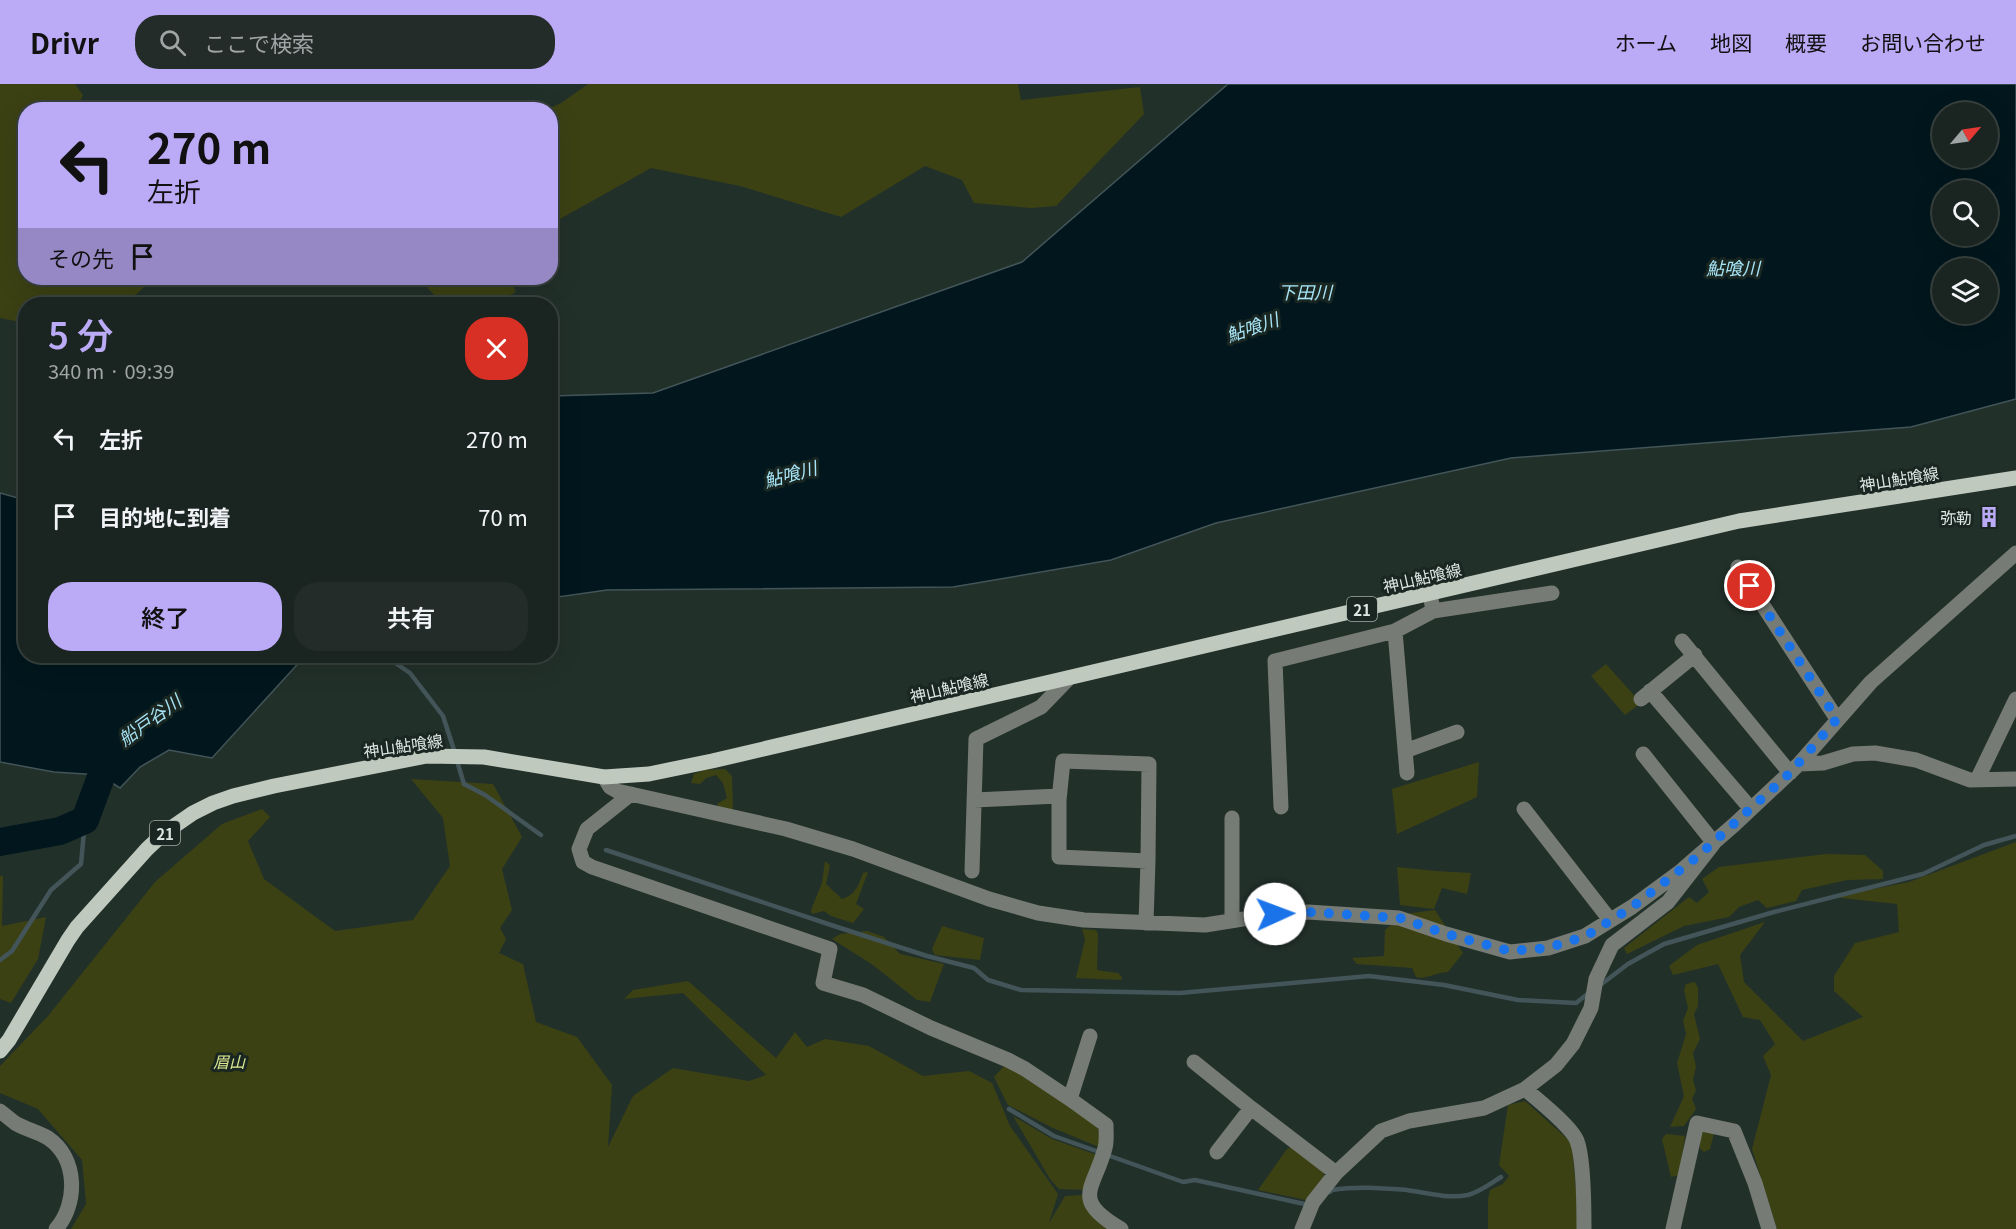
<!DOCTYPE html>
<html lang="ja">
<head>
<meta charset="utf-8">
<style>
	:root { --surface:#1a2420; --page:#232c29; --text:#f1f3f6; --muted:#9fa4a5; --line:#38413e; --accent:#bbaaf6 }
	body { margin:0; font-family:Georgia,"Noto Sans JP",serif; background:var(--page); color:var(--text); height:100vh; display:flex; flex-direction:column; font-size:22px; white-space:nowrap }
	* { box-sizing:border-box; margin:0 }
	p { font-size:20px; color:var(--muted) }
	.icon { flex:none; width:33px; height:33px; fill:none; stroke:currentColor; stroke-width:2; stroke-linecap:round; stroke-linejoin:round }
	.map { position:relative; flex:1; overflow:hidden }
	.side { position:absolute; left:18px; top:213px; width:540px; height:366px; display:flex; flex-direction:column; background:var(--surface); border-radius:24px; box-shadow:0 6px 24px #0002,0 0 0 2px var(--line) }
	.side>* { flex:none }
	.top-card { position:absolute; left:18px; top:18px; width:540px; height:183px; border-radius:24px; box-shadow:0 6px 24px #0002,0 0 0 2px var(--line); background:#bbaaf6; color:#111; overflow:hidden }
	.needle { width:39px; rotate:61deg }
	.tools { position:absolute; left:1932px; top:18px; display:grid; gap:12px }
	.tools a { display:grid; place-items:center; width:66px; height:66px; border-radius:50%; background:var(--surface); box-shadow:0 6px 24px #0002,0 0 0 2px var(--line); font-size:30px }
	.pin { position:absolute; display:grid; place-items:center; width:51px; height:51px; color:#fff; margin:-26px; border:3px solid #fff; border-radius:50%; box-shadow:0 2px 6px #0007 }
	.me { position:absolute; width:66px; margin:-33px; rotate:88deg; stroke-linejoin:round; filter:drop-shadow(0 0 4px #0008) }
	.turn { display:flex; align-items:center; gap:21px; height:126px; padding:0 30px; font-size:27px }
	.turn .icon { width:78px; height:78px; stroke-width:2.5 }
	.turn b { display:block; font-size:42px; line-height:51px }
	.then { display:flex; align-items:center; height:57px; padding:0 30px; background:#0003; gap:12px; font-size:22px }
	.round { display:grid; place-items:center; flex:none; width:63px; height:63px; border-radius:24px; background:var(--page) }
	.overview { display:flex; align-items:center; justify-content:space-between; height:102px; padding:0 30px }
	h1 { font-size:36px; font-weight:600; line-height:45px; color:var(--accent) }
	.cta { display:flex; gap:12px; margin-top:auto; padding:12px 30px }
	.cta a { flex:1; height:69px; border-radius:24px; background:var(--accent); color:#111; font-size:24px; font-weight:600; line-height:69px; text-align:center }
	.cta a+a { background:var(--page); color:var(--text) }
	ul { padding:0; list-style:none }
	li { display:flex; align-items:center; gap:18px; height:78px; padding:0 30px }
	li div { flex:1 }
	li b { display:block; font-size:22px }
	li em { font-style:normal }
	header { display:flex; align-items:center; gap:36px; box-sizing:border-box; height:84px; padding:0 30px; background:var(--accent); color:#111 }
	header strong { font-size:28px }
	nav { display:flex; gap:33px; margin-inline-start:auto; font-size:21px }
	.search { width:420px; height:54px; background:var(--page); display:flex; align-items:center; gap:15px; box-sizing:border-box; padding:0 21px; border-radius:24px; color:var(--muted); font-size:22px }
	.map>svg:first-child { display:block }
</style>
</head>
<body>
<header>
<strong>Drivr</strong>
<div class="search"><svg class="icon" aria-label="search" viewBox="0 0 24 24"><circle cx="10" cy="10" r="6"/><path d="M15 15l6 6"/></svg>ここで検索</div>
<nav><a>ホーム</a><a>地図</a><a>概要</a><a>お問い合わせ</a></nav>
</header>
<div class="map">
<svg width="2016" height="1145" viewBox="0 0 2016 1145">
	<rect width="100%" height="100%" fill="#22302a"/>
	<path fill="#3c4114" d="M0,0H75L83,11L76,25L26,26V194H153L138,209L120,220H26L25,239L0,234Z
		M588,0H1018L1021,16L1140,3L1144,30L1056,122L1031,124L974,119L962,96L925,82L841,133L740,102L651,84L551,140L550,26L548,25L561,19Z
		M418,194H510L516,208L493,220H443Z
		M1606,580L1641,619L1625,631L1591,592Z
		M1479,678L1477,713L1397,750L1392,705Z
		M725,685L732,692L733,726L719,724L717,720L727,714L723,699L716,691L706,694L700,700L691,699L694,690L704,686Z
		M411,695L493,700L522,753L502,785L512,826L500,844L506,855L499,869L523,880L536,938L577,953L612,1001L608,1063L633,1012L673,984L749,997L766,991L683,909L624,915L633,906L688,897L776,974L795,948L807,963L825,955L869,962L923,992L969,987L992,999L1010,1042L1058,1110L1049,1139L1065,1112L1082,1111L1096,1130L1114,1145H71L86,1120L82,1076L38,1025L0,1009V982L48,932L155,798L222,740L262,725L270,733L248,757L264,795L335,847L413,836L450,782L443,734Z
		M2016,758V1145H1777L1752,1065L1771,991L1763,972L1775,960L1760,936L1743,933L1718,880L1673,891L1669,882L1697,861L1765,838L1740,871L1744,898L1803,957L1863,933L1834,907V892L1855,859L1899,848L1897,820L1833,813L1909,798Z
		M1826,770L1865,771L1883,787V795L1847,796L1802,806L1796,817L1767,824L1758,816L1739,823L1729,833L1684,842L1627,870L1624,864L1689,813L1697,819L1709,808L1702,795L1719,783Z
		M825,777L830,781L826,800L842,815C855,811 859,801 863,789L868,788L856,820L864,825L853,839L831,832L824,827L812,830L811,826L822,799Z
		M1397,783L1435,787L1471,789L1467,810L1442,804L1434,825L1400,821Z
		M0,792H3L2,842L46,833L38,875L11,919L0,915Z
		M1435,826L1463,869L1448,888C1437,888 1426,896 1416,893L1412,884L1357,880L1352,874L1384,872L1385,846L1404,830Z
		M942,842L984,854L980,876L935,871L932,865Z
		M1082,845L1096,846L1098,850L1097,886L1118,889L1122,893L1121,896L1076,894L1085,855Z
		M867,847L884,853L900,870L944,880L930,918L917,916L873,881L832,855L840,850Z
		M1695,898L1698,904V922L1694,930L1700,955L1693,969L1696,983L1693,996L1696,1006L1692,1015L1696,1025L1684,1042L1670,1043L1684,1012L1677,979L1686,950L1683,937L1688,924L1684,906L1686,900Z
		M1005,981L1090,1036L1100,1047L1099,1063L1053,1044L1008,1021L994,993Z
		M1525,1017L1572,1059L1578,1132L1577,1145H1488V1115L1490,1106L1503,1100L1509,1092L1499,1081L1508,1021Z
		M1013,1032L1052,1055L1097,1071L1085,1106L1059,1105L1050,1095Z
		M1705,1046L1714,1049L1710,1065L1704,1068L1700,1065V1048Z
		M1666,1050L1685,1052L1679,1091L1671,1093L1662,1055Z
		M1293,1062L1323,1086L1324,1092L1306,1116L1258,1106L1287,1065Z"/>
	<path fill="#01171d" stroke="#435558" stroke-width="1.5" fill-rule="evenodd" d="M1228,0H2016V315L1911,343L1511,374L1216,439L1111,476L953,503L607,506L551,514V312L653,309L1022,178ZM1942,28H1988V74H1942ZM1942,106H1988V152H1942ZM1942,184H1988V230H1942Z
		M0,409L25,416L26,572H305L212,674L169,666L140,683L120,704L100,691L54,688L0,678Z"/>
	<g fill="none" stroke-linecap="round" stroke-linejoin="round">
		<path stroke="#435558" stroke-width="4.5" d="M385,572L410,589L443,632L455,669
			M457,677L464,700L485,711L541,751
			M606,766L831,841L927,872L974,884L988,896L1021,906L1180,909L1369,892L1444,901L1518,916L1576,919L1590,908
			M0,876L12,867L51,806L81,780L85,736
			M1599,902L1628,880L1664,860L1774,828L1923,790L1984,761L2016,752
			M1009,1025L1054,1052L1183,1098L1195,1096L1309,1121
			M1330,1108L1332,1106C1357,1102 1381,1104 1407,1106C1427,1109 1448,1115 1468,1111C1480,1108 1490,1100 1501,1093"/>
		<path stroke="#01171d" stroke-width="28" d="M0,758L60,747L85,736L115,655"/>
		<path stroke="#767b75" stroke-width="15" d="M1738,483L1837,635
			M1433,527L1552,509
			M1682,557L1790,689
			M1650,607L1751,725
			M1641,615L1695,571
			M1405,667L1457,648
			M1799,680L1871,598L2016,469
			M1407,689L1395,547L1433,527L1430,509
			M604,693L610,703L617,707L786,745L853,765L989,815L1038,829L1084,836L1205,841L1275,830L1308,828L1399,834L1446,850L1510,868L1548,864L1585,852L1632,823L1681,787L1735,740L1799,680L1823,679L1853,670L1875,669L1916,676L1970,696L2016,695
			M1977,696L2016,615
			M631,710L587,745L579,765L583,778L592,783L830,865L823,899L863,911L931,944L1008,976L1025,985L1070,1015
			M974,716L1059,712
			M1281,723L1275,577L1395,547
			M1524,725L1610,836
			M1232,734V836
			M972,787L976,655L1041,623L1069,594
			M1146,839L1148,777L1059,773V716L1063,677L1149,680L1148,777
			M1090,952L1070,1015L1106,1041C1106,1048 1107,1057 1105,1064C1094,1106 1070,1115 1121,1145
			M1194,978L1251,1024
			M1525,1005C1538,1016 1572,1043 1577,1057C1584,1075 1584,1125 1584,1145
			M0,1027C5,1031 10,1035 15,1039C25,1045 38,1048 48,1054C78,1074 78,1120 56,1145
			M1217,1068L1251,1024L1336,1089
			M1302,1145L1313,1118L1336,1089L1381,1047L1409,1037L1484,1024L1525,1005L1556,981L1573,960L1591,924L1596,895L1612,861L1668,818L1714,759L1643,670
			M1673,1145L1697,1039L1734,1047L1755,1099L1769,1145"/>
		<path stroke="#c0c9be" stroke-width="15" d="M0,967L9,956L68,856L77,843L147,765L164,749L193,729L213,719L233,712L274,702L427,672L484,673L604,693L649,690L712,677L1739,437L2016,394"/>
	</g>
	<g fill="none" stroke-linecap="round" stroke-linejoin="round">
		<path stroke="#1a73e8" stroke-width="10" stroke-dasharray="0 18" d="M1275,830L1308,828L1400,834L1446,850L1510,867L1548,864L1586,852L1632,823L1697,773L1790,689L1837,635L1750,502"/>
	</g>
	<defs>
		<symbol id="building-bare" viewBox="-9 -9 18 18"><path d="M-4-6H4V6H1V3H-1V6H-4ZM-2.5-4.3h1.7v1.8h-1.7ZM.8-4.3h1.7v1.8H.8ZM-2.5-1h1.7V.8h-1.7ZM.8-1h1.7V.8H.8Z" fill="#bbaaf6" stroke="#192621" stroke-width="2.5" paint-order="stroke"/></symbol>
	</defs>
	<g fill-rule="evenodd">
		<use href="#building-bare" x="1974" y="418" width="30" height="30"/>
	</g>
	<g text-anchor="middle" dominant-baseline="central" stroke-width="6" stroke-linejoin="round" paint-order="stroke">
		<g fill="#192621" stroke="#a2aca8" stroke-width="1.5">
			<rect x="1347" y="513" width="30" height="24" rx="4.5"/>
			<rect x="150" y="737" width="30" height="24" rx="4.5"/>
		</g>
		<g font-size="15" font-weight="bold" fill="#dde6e2">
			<text x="1362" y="525">21</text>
			<text x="165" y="749">21</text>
		</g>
		<g font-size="16" fill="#dde6e2" stroke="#192621">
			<text transform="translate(1899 394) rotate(-9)">神山鮎喰線</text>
			<text transform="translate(1422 493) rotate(-13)">神山鮎喰線</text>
			<text transform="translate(949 603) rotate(-13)">神山鮎喰線</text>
			<text transform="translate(403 661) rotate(-8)">神山鮎喰線</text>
		</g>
		<g font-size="16" fill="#dde6e2" stroke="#192621" text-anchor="end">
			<text x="1972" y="433">弥勒</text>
		</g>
		<g font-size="16" font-style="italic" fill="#dae791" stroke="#192621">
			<text x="229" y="977">眉山</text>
		</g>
		<g font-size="18" font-style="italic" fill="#a7e4f6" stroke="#192621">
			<text x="1733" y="183">鮎喰川</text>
			<text x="1305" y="207">下田川</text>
			<text transform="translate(1252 242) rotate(-19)">鮎喰川</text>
			<text transform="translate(790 389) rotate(-15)">鮎喰川</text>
			<text transform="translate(149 635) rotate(-36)">船戸谷川</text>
		</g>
	</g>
</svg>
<div class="tools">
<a><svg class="needle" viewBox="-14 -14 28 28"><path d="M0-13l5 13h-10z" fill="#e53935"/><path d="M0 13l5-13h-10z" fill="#9fa4a5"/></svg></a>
<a><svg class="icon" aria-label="search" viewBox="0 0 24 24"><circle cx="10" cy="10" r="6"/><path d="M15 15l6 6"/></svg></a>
<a><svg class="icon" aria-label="layers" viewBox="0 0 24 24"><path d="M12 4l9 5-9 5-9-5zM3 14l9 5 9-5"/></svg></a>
</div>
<div class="pin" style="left:1750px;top:502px;background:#d93025"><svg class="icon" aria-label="arrive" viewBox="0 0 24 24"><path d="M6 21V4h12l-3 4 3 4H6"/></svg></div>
<svg class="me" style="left:1275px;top:830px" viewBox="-20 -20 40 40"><circle r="19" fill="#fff"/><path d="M0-13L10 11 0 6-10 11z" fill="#1a73e8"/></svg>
<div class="top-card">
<div class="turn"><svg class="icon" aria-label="left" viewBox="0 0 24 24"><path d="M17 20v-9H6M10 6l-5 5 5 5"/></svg><div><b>270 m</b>左折</div></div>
<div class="then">その先<svg class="icon" aria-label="arrive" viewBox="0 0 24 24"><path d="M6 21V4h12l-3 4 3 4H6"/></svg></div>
</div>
<section class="side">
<div class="overview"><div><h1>5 分</h1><p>340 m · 09:39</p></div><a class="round" style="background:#d93025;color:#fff"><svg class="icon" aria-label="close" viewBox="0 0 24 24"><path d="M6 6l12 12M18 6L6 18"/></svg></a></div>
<ul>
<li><svg class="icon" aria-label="left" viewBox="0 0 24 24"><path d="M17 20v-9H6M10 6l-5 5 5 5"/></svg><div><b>左折</b></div><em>270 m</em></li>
<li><svg class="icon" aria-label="arrive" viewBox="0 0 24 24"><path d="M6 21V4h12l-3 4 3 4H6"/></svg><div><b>目的地に到着</b></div><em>70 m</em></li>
</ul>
<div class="cta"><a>終了</a><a>共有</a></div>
</section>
</div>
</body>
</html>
